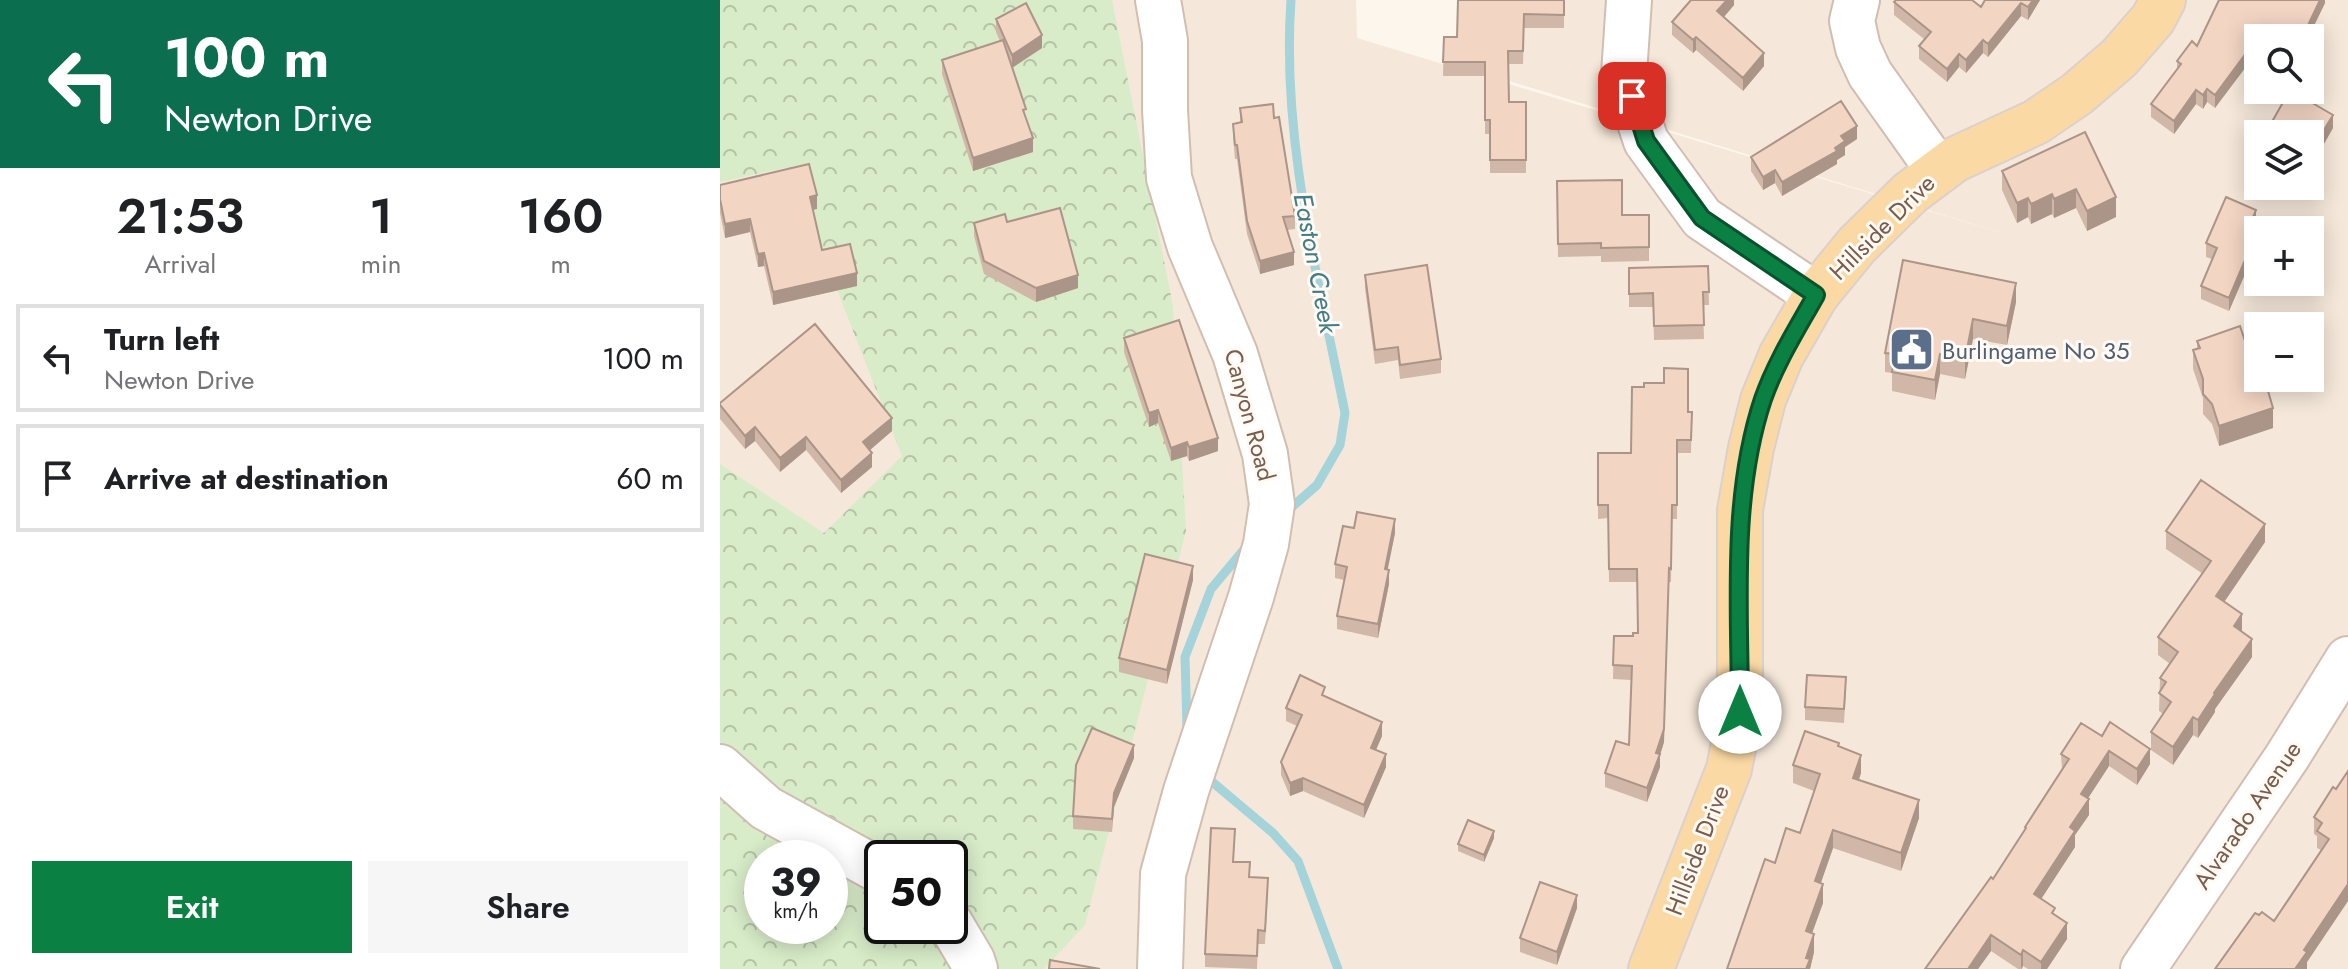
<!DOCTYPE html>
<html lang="en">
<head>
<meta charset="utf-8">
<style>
	:root { --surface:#fff; --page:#f6f6f6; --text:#202124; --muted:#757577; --line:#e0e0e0; --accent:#0b8043 }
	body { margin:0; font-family:Jost,sans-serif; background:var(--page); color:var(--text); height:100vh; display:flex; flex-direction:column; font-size:30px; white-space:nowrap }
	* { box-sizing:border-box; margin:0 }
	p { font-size:26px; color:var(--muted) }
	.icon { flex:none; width:44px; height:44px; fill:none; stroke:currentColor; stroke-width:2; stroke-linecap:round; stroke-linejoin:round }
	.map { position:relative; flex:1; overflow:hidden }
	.details { display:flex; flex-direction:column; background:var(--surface); width:720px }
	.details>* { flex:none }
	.top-card { background:#0b6e4f; color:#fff; overflow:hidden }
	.buttons { position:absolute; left:1524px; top:24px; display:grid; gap:16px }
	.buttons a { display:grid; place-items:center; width:80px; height:80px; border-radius:0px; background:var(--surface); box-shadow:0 4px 20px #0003; font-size:40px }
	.speed { position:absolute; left:24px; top:840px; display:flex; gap:16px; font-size:40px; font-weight:700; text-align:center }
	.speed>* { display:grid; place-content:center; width:104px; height:104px; border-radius:50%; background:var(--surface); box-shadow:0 4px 20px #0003; line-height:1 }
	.speed small { font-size:20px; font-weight:400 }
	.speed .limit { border:4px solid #111; border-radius:12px; background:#fff; color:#111 }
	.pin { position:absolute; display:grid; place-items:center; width:68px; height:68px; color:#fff; margin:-34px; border-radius:16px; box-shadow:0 4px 12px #0006 }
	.me { position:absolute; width:88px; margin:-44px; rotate:0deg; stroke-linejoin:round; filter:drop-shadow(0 0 6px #0008) }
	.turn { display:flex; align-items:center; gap:28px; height:168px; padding:0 32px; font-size:36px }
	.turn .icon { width:104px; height:104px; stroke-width:2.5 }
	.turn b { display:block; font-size:56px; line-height:68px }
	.eta { display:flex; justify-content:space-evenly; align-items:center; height:136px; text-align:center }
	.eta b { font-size:48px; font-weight:600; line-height:56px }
	.primary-button { display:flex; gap:16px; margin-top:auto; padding:16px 32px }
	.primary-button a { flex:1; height:92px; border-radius:0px; background:var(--accent); color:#fff; font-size:32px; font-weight:600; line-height:92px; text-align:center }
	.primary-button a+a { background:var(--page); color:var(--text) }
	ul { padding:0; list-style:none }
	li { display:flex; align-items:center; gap:24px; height:108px; margin:0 16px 12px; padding:0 16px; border:4px solid var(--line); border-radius:0px }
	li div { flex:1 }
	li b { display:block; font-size:30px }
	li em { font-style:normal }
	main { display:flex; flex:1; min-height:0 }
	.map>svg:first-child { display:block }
</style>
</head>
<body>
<main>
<section class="details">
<div class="top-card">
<div class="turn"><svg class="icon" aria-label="left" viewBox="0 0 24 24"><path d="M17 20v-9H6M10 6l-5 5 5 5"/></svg><div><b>100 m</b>Newton Drive</div></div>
</div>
<div class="eta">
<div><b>21:53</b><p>Arrival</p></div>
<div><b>1</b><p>min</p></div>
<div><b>160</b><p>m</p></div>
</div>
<ul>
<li><svg class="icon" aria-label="left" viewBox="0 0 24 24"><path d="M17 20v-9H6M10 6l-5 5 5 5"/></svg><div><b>Turn left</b><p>Newton Drive</p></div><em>100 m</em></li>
<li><svg class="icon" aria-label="arrive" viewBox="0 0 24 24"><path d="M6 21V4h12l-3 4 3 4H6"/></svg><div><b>Arrive at destination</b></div><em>60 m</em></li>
</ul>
<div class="primary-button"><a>Exit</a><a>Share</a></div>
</section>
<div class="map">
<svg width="1628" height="969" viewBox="0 0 1628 969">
	<defs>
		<pattern id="forest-crowns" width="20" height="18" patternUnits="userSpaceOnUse" patternTransform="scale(2)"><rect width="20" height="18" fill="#d8ecc9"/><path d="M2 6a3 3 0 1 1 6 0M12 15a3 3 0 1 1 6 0" fill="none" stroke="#b4c2a5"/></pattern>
	</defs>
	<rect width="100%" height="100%" fill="#fdf6ec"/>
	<path fill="#f5e8da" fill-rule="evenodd" d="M0,0H636L637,38L1298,238L731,63L744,0H1628V969H0ZM1538,38H1590V90H1538ZM1538,134H1590V186H1538ZM1538,230H1590V282H1538ZM1538,326H1590V378H1538ZM42,858H110V926H42ZM162,858H230V926H162Z"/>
	<path fill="url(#forest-crowns)" fill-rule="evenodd" d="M0,0H392L453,306L466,531L365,925L324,969H0V464L104,533L182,456L69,167L0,182ZM42,858H110V926H42ZM162,858H230V926H162Z"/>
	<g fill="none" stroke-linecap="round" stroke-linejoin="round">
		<path stroke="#a5d3da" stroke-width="9" d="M571,0C561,139 598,277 625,413L620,445L597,485L572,507
			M467,729L465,657L491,589L527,546
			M484,775L553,833L578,861L618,969"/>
		<defs>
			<path id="minor" d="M438,0L445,41V110L449,178L470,247L515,354L545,454L552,504L546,544L531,597L466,791L443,874L440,969
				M909,0L904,74L926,141L982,218L1096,295
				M1137,0L1132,21L1138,48L1150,74L1219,171
				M0,767L46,808L162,872
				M230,923L252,960L255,969
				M1423,969L1567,757L1628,659"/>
			<path id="major" d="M931,969L1009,769L1020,712V510L1031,448L1043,400L1061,356L1096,295L1137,245L1190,193L1234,160L1316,122L1357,94L1399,58L1433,19L1443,0"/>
		</defs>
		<use href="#minor" stroke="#d1beb0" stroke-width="48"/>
		<use href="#major" stroke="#dad1cd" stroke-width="48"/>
		<use href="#minor" stroke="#fff" stroke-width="44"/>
		<use href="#major" stroke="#fbd9a5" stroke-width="44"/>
	</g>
	<path fill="#d1b7a8" d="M844,0V28H804L803,64H788L789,102H806V173H770V134H765V76H723L724,37H737Z
		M1014,0V5L1004,17L1044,66L1023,91L976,50L973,53L952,35V22Z
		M1265,0H1320L1308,20L1301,16L1268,57L1263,53L1246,73L1239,67L1227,82L1199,59V46L1204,39L1174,15V2L1261,7Z
		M1605,0V3L1588,38H1538L1495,108L1487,102L1483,109L1476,104L1454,134L1431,117V104L1457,69V61L1477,46Z
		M276,19L322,48L292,68L306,117L313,152L253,171L222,74V60L280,41L276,32Z
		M520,108L554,118L575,216V229L567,230L574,265L540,274L527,234L517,159H515L513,137V124L520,122Z
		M1549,127L1613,128L1601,149Z
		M1365,132L1396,217L1367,231L1356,208L1334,218L1332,214L1311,224L1308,217L1297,223L1282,190V171Z
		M1137,139L1125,147V155L1117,160V164L1062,196L1055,183L1043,190L1031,171V157Z
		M1538,140V162L1534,160V146Z
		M837,181L902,215H929V261L881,262V256L838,257Z
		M0,185L97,209L93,210L102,250L137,286L53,305L44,266L38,267L30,232L5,238L0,213Z
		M287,222L358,288L316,302L264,274L254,236V223Z
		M1536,224L1538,230V269L1534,278L1525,274L1509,311L1481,299V286L1492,259L1486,257V243Z
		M988,266L989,305H983L984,339L934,340L933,307H909V268Z
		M645,275L721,359V373L680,379L678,360L655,364L645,288Z
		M1296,302L1287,345L1253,339L1245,379L1220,374L1215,400L1172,391V373L1165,372V353Z
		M404,338L498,451L469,461L467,456L451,461L438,423L429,427L404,352Z
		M1477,341L1553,428L1499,446L1492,424L1483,414V398L1473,369V350L1477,348Z
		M924,387L968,412H972L971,453H957V519H952L951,582H949L944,742L940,755V767L927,802L885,787V773L909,745L911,680L893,679L894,636H913L917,633V582H889L888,518L878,519V453H911Z
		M0,403L172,431L150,450L152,467L121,493L86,450L60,472L35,441L25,449L0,419Z
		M634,528L675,533L667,570L669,584L658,638L617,629V616L624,580L615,578V564Z
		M1446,531L1545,542L1504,602L1522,632L1532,657L1495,709V712L1478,738L1473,735L1453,765L1431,750V732L1443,714L1439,711L1440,678L1450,664L1438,655V637L1483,574L1446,549Z
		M473,580L447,684L399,672V658Z
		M1126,690L1124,723L1085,720V707Z
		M605,697L662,736L656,750L666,767L644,818L583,791L570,796L561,775V762L577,726L566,721V708Z
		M1382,736L1430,764L1417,785L1389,766L1368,798L1369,815L1355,835V847L1321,899L1335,915L1347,939L1327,969H1308L1303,966L1302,969H1298L1271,951L1258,969H1205L1273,879L1305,830V827L1342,770L1341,754Z
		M1119,746L1141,773L1139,780L1199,818L1181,871L1113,848L1100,884L1103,903L1092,933L1094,952L1090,969L1055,863L1080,833L1094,791L1073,783V765Z
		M414,758L394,807L392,832L353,829V816Z
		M1628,771V901L1587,962V969L1539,915L1554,921L1601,850L1597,848V836L1594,834V817Z
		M774,838L764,862L738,851V844Z
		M514,862L530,877L548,892L545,944H538L537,969L485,967V954Z
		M857,908L837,965L800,952V938Z"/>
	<path fill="#aa9588" d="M1007,0H1014V5L997,25V11Z
		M1313,0H1320L1308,20V7Z
		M1600,0H1605V3L1588,38H1582Z
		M1301,3V16L1268,57V44Z
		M1541,33V38H1538V51L1495,108V95Z
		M322,35V48L292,68V55Z
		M976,37V50L973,53V40Z
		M1263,40V53L1246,73V60Z
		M1044,53V66L1023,91V78Z
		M1239,54V67L1227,82V69Z
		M1487,89V102L1483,109V95Z
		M1476,90V104L1454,134V121Z
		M1613,115V128L1601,149V135Z
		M1137,126V139L1125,147V155L1117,160V164L1062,196V182L1115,148L1121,136Z
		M1593,131V144L1590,149V136Z
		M313,138V152L253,171V158Z
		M1055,170V183L1043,190V177Z
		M1356,189V208L1334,218V199Z
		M1332,194V214L1311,224V204Z
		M97,195V209L90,210V197Z
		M1396,197V217L1367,231V211Z
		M1308,198V217L1297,223V203Z
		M1536,210V223L1531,235V222Z
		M30,219V232L5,238V224Z
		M574,252V265L540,274V261Z
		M44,253V266L38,267V254Z
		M1538,255V269L1534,278V264Z
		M1525,260V274L1509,311V298Z
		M137,273V286L53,305V292Z
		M358,275V288L316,302V288Z
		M1296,283V302L1287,345V326Z
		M1253,319V339L1245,379V359Z
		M1220,354V374L1215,400V380Z
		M1553,408V428L1499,446V426Z
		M438,410V423L429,427V413Z
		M172,418V431L143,456V442Z
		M35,427V441L25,449V436Z
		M86,437V450L60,472V458Z
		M498,438V451L469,461V447Z
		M467,442V456L451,461V448Z
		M152,453V467L121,493V480Z
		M675,519V533L665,583V569Z
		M1545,524V542L1496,614V596Z
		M473,566V580L447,684V670Z
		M949,568L944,742L940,755V767L927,802V788L936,753Z
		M669,570V584L658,638V624Z
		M1522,614V633L1514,626Z
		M1532,639V657L1495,709V712L1478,738V720L1494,693Z
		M1473,717V735L1453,765V747Z
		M662,722V736L651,761V748Z
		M414,745V758L394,807L392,832L394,793Z
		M1430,749V764L1417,785V769Z
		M1389,751V766L1361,809V794Z
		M666,754V767L644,818V805Z
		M1141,755V773L1133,796V778Z
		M583,778V791L570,796V783Z
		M1369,799V815L1355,835V847L1314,910V894L1350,827Z
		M1199,800V818L1181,871V853Z
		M1113,830V848L1095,900V881Z
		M774,831V838L764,862V855Z
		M1103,884V903L1086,950V931Z
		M1628,884V901L1587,962V969H1575L1584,950Z
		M857,895V908L837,965V952Z
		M1347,923V939L1327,969H1321V962Z
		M1094,934V952L1090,969H1086V958Z
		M1271,935V951L1258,969H1248Z
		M1303,950V966L1301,969V955Z"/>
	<path fill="#f3d5c3" stroke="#aa9588" stroke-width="2" d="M738,0H844V15L804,14L803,51H788L789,102H806V160H770V120H765V62H723L724,37H737Z
		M971,0H1007L997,11L1044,53L1023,78L976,37L973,40L952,22Z
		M1176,0H1252L1261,7L1265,0H1313L1308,7L1301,3L1268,44L1263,40L1246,60L1239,54L1227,69L1199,46L1211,32L1174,2Z
		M1499,0H1600L1582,38H1551L1541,33L1495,95L1487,89L1483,95L1476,90L1454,121L1431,104L1461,64L1457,61L1472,41L1477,46Z
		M306,3L322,35L292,55L276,19Z
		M283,40L306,109L303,110L313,138L253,158L222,60Z
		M1570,90L1613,115L1601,135L1593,131L1590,136V134H1541L1546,125L1549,127Z
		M1121,101L1137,126L1121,136L1125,141L1115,148L1117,151L1062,182L1055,170L1043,177L1031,157Z
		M553,104L554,118L559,117L575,216L563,217L574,252L540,261L527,221L517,145H515L513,124L522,122L520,108Z
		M1365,132L1396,197L1367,211L1356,189L1334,199L1332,194L1311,204L1308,198L1297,203L1282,171Z
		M89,164L97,195L90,197L102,250L130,244L137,273L53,292L44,253L38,254L30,219L5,224L0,199V185Z
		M902,180V215H929V247L881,248V243L838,244L837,181Z
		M1506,197L1536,210L1531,222L1549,230H1538V255L1534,264L1525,260L1509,298L1481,286L1497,248L1486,243Z
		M340,208L358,275L316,288L264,261L254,223L285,214L287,222Z
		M1183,260L1296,283L1287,326L1253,319L1245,359L1220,354L1215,380L1172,372L1175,354L1165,353Z
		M707,265L721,359L680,365L678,347L655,350L645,275Z
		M988,266L989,292H983L984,325L934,326L933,293L909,294V268Z
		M459,320L498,438L469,447L467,442L451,448L438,410L429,413L404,338Z
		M95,324L172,418L143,442L152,453L121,480L86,437L60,458L35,427L25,436L0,405V403Z
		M1520,326L1540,386L1546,384L1553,408L1499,426L1492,404L1483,394V379L1473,350L1480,348L1477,341Z
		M944,368L968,369V412H972L971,440H957V505H952L951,569L949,568L944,729L936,753L940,754L927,788L885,773L896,741L909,745L912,666L893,665L894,636H913V633H918L917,569H889L888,505H878V453H911L912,387H924V383H944Z
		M1481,480L1545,524L1496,596L1522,614L1514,626L1532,639L1494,693L1495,694L1478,720L1473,717L1453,747L1431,732L1451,702L1439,693L1446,682L1440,678L1458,652L1438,637L1491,561L1446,531Z
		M637,512L675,519L665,569L669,570L658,624L617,616L627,567L615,564L623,526L634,528Z
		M425,554L473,566L447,670L399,658Z
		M580,675L605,687L602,695L662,722L651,748L666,754L644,805L583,778L570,783L561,762L582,715L566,708Z
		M1087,675L1126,677L1124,709L1085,707Z
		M1390,722L1430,749L1417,769L1389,751L1361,794L1369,799L1350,827L1355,831L1314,894L1335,908L1332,913L1347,923L1321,962L1303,950L1301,955L1271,935L1248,969H1205L1271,877L1273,879L1306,828L1305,827L1349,759L1341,754L1361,723L1382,736Z
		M372,728L414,745L394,793L392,819L353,816L356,765Z
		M1085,731L1119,743L1118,746L1141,755L1133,778L1199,800L1181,853L1113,830L1095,881L1103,884L1086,931L1094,934L1086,958L1090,959L1086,969H1007L1045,859L1055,863L1066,828L1080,833L1100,774L1073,765Z
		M1628,771V884L1584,950L1587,952L1575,969H1495L1535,913L1539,915L1542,912L1554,921L1609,839L1597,831L1602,823L1594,817L1613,787L1616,789Z
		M748,820L774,831L764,855L738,844Z
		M491,828L515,829L513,862H530L529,877L548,878L545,931L538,930L537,956L485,954Z
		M820,882L857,895L837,952L800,938Z
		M330,960L380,969H329Z"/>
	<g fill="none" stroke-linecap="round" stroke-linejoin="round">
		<defs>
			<path id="route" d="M912,96L926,141L982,218L1096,295C1077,329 1056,362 1043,399C1010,498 1020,609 1020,712"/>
		</defs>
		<use href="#route" stroke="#07532c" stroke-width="20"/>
		<use href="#route" stroke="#0b8043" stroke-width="14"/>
	</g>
	<defs>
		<symbol id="civic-square" viewBox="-11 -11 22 22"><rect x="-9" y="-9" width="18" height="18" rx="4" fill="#5c6f8a" stroke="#fffaf3"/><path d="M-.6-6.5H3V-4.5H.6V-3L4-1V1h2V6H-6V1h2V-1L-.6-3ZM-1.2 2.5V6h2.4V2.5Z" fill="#fff"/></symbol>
	</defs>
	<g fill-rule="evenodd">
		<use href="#civic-square" x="1166" y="324" width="51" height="51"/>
	</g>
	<g text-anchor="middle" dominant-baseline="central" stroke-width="6" stroke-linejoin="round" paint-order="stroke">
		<g font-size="24" fill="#7a5c4d" stroke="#fffaf3">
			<text transform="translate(1162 227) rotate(-45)">Hillside Drive</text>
			<text transform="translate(530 415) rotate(75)">Canyon Road</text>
			<text transform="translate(1527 815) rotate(-56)">Alvarado Avenue</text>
			<text transform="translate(977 850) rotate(-69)">Hillside Drive</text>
		</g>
		<g font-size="24" fill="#4e5e75" stroke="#fffaf3" text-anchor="start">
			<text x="1222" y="350">Burlingame No 35</text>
		</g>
		<g font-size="26" font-style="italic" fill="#437c86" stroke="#fffaf3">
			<text transform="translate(596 263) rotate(79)">Easton Creek</text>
		</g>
	</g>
</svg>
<div class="buttons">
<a><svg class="icon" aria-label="search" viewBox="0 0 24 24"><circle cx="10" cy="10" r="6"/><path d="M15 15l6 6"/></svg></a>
<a><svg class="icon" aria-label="layers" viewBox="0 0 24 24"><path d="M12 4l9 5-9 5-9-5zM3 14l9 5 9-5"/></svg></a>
<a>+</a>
<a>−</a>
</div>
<div class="speed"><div>39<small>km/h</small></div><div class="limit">50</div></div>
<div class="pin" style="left:912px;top:96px;background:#d93025"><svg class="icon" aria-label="arrive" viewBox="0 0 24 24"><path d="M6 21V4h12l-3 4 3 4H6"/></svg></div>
<svg class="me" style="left:1020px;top:712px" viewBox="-20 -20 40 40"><circle r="19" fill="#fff"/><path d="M0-13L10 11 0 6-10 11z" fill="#0b8043"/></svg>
</div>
</main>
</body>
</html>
